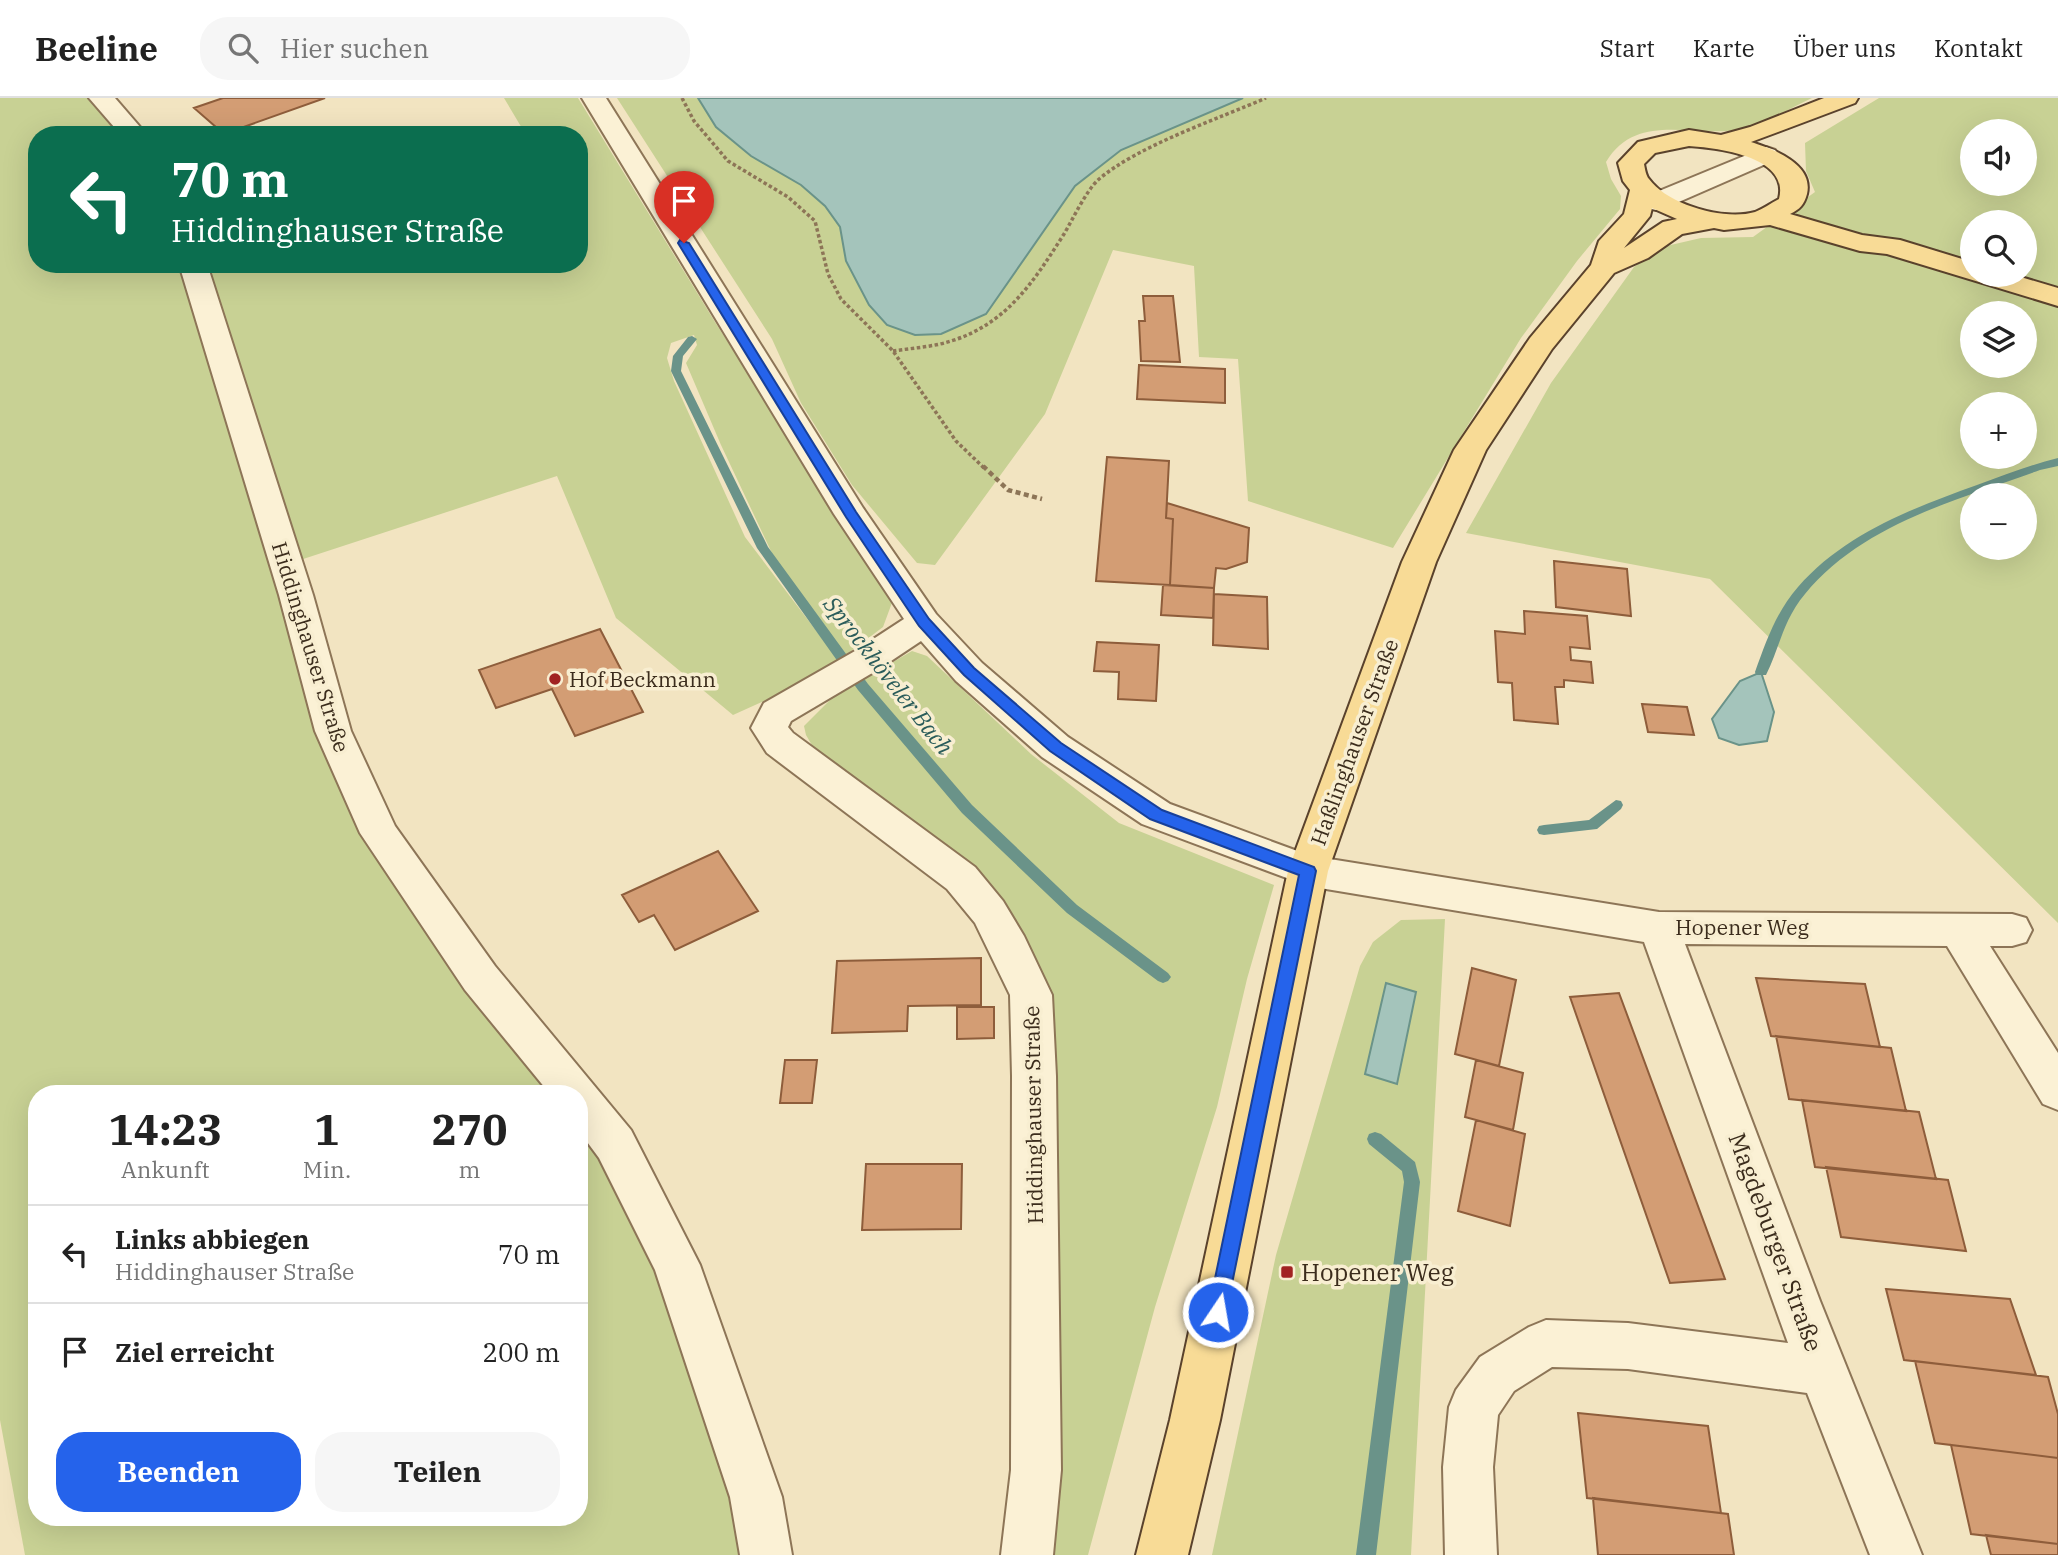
<!DOCTYPE html>
<html lang="de">
<head>
<meta charset="utf-8">
<style>
	:root { --surface:#fff; --page:#f6f6f6; --text:#222; --muted:#767676; --line:#e0e0e0; --accent:#2563eb }
	body { margin:0; font-family:"IBM Plex Serif",serif; background:var(--page); color:var(--text); height:100vh; display:flex; flex-direction:column; font-size:26px; white-space:nowrap }
	* { box-sizing:border-box; margin:0 }
	p { font-size:23px; color:var(--muted) }
	.icon { flex:none; width:38px; height:38px; fill:none; stroke:currentColor; stroke-width:2; stroke-linecap:round; stroke-linejoin:round }
	.map { position:relative; flex:1; overflow:hidden }
	.details { position:absolute; left:28px; top:987px; width:560px; height:441px; display:flex; flex-direction:column; background:var(--surface); border-radius:28px; box-shadow:0 7px 28px #0002 }
	.details>* { flex:none }
	.top-card { position:absolute; left:28px; top:28px; width:560px; height:147px; border-radius:28px; box-shadow:0 7px 28px #0002; background:#0b6e4f; color:#fff; overflow:hidden }
	.controls { position:absolute; left:1960px; top:21px; display:grid; gap:14px }
	.controls a { display:grid; place-items:center; width:77px; height:77px; border-radius:50%; background:var(--surface); box-shadow:0 7px 28px #0002; font-size:35px }
	.pin { position:absolute; display:grid; place-items:center; width:60px; height:60px; color:#fff; margin:-72px -30px; border-radius:50% 50% 50% 0; rotate:-45deg; box-shadow:0 0 7px #0007 }
	.pin .icon { rotate:45deg }
	.me { position:absolute; width:77px; margin:-38px; rotate:12deg; stroke-linejoin:round; filter:drop-shadow(0 0 5px #0008) }
	.turn { display:flex; align-items:center; gap:24px; height:147px; padding:0 28px; font-size:32px }
	.turn .icon { width:91px; height:91px; stroke-width:2.5 }
	.turn b { display:block; font-size:49px; line-height:60px }
	.eta { display:flex; justify-content:space-evenly; align-items:center; height:119px; text-align:center }
	.eta b { font-size:42px; font-weight:800; line-height:49px }
	.action { display:flex; gap:14px; margin-top:auto; padding:14px 28px }
	.action a { flex:1; height:80px; border-radius:28px; background:var(--accent); color:#fff; font-size:28px; font-weight:800; line-height:80px; text-align:center }
	.action a+a { background:var(--page); color:var(--text) }
	ul { padding:0; list-style:none }
	li { display:flex; align-items:center; gap:21px; height:98px; padding:0 28px; border-top:2px solid var(--line) }
	li div { flex:1 }
	li b { display:block; font-size:26px }
	li em { font-style:normal }
	header { display:flex; align-items:center; gap:42px; box-sizing:border-box; height:98px; padding:0 35px; background:var(--surface); border-bottom:2px solid var(--line) }
	header strong { font-size:33px }
	nav { display:flex; gap:38px; margin-inline-start:auto; font-size:24px }
	.search { width:490px; height:63px; background:var(--page); display:flex; align-items:center; gap:18px; box-sizing:border-box; padding:0 24px; border-radius:28px; color:var(--muted); font-size:26px }
	.map>svg:first-child { display:block }
</style>
</head>
<body>
<header>
<strong>Beeline</strong>
<div class="search"><svg class="icon" aria-label="search" viewBox="0 0 24 24"><circle cx="10" cy="10" r="6"/><path d="M15 15l6 6"/></svg>Hier suchen</div>
<nav><a>Start</a><a>Karte</a><a>Über uns</a><a>Kontakt</a></nav>
</header>
<div class="map">
<svg width="2058" height="1457" viewBox="0 0 2058 1457">
	<rect width="100%" height="100%" fill="#f2e4c1"/>
	<path fill="#c8d194" fill-rule="evenodd" d="M0,0H91L126,37H37V166H185L323,635L563,996H37V1419H579V1017L667,1169L756,1457H25L0,1322Z
		M504,0H578L715,224L893,502L883,529L838,563L773,599L733,617L616,520L557,378L294,464L201,166H579V37H526ZM694,237L697,247L686,265L721,347L786,485L827,547L745,439L674,283L667,260L671,245Z
		M617,0H1812C1790,10 1766,26 1742,31C1695,41 1637,12 1606,64L1611,81L1621,98L1620,111L1577,163L1521,240L1393,450L1248,403L1238,261L1199,259L1194,168L1113,152L1045,316L935,467L917,465L852,387L801,305L772,241Z
		M1879,0H2058V825L1710,481L1466,435L1551,285L1634,169L1662,149L1701,140L1753,139L1815,94L1806,73L1805,45ZM1972,33H2025V86H1972ZM1972,124H2025V177H1972ZM1972,215H2025V268H1972ZM1972,306H2025V359H1972ZM1972,397H2025V450H1972Z
		M912,553L927,558L1031,656L1119,725L1274,787L1247,881L1217,1009L1155,1209L1088,1457H1040L1023,846L816,654L806,637L804,628L833,599Z
		M1445,821L1411,1457H1212L1276,1157L1360,868L1373,844L1401,822Z"/>
	<path fill="#a4c4bb" stroke="#6a9389" stroke-width="2" d="M698,0H1243L1121,52L1075,88L986,216L941,236L915,237L887,227L869,207L846,163L840,129L825,108L801,87L751,58L716,29Z
		M1761,574L1774,614L1767,643L1739,647L1719,640L1712,621L1740,583Z
		M1386,885L1416,894L1397,986L1365,976Z"/>
	<g fill="none" stroke-linecap="round" stroke-linejoin="round">
		<path fill="#6a9389" fill-rule="evenodd" d="M692,238L697,241L683,258L681,273L768,449L868,586L972,707L1077,807L1168,875L1171,879L1168,883L1163,885L1158,883L1067,815L962,715L858,592L757,450L671,273L673,258L688,239Z
			M2058,360V368L2040,372C1960,401 1862,426 1805,496C1783,522 1780,549 1766,577H1756L1755,574C1766,544 1776,514 1798,489C1844,436 1913,410 1977,387C2004,377 2030,367 2058,360Z
			M1616,702L1621,703L1623,707L1621,711L1597,731L1544,737L1539,736L1537,732L1539,728L1544,727L1589,722Z
			M1375,1034L1381,1036L1415,1064L1420,1084L1376,1457H1356L1404,1084L1402,1073L1369,1046L1367,1041L1369,1036Z"/>
	</g>
	<path fill="#d39d74" stroke="#8e5d3b" stroke-width="2" d="M223,0H325L224,36L194,10Z
		M1143,198H1173L1180,264L1141,263L1139,223H1145Z
		M1139,267L1225,271V305L1137,301Z
		M1107,359L1169,363L1166,420L1173,421L1170,487L1096,483Z
		M1167,405L1249,430L1247,464L1226,471L1216,470L1214,490L1170,487L1173,421L1166,420Z
		M1554,463L1627,471L1631,518L1556,509Z
		M1163,487L1214,490L1213,520L1161,517Z
		M1214,496L1267,499L1268,551L1213,547Z
		M1524,513L1587,518L1590,551L1570,549L1571,562L1591,564L1593,585L1564,582V589H1555L1558,626L1514,622L1512,585L1498,584L1495,533L1525,536Z
		M600,531L643,614L575,638L552,591L496,610L479,572Z
		M1097,544L1159,547L1156,603L1118,601L1119,574L1094,573Z
		M1642,606L1687,609L1694,637L1648,634Z
		M718,753L758,813L675,852L654,817L639,824L622,797Z
		M981,860V907L908,908L907,933L832,935L837,863Z
		M1472,870L1516,882L1499,968L1455,956Z
		M1756,880L1865,886L1880,949L1771,938Z
		M1619,895L1725,1181L1670,1185L1570,899Z
		M957,909H994V940L957,941Z
		M1776,938L1891,950L1906,1013L1789,1001Z
		M785,962H817L812,1005H780Z
		M1476,962L1523,975L1513,1032L1465,1019Z
		M1802,1002L1919,1014L1936,1081L1815,1069Z
		M1476,1022L1525,1036L1510,1128L1458,1113Z
		M866,1066H962L961,1131L862,1132Z
		M1826,1069L1948,1082L1966,1153L1841,1139Z
		M1886,1191L2010,1201L2036,1277L1904,1262Z
		M1915,1263L2048,1279L2058,1316V1360L1935,1345Z
		M1578,1315L1708,1328L1721,1415L1587,1400Z
		M1951,1347L2058,1360V1446L1971,1436Z
		M1593,1400L1728,1416L1734,1457H1598Z
		M1986,1437L2058,1446V1457H1991Z"/>
	<g fill="none" stroke-linecap="round" stroke-linejoin="round">
		<defs>
			<path id="minor" d="M89,0H115L147,37H121Z
				M582,0H606L863,410L936,516L982,565L1068,639L1170,706L1311,758L1659,814L2012,816L2026,820L2032,832L2026,844L2012,848H1990L2058,955V1012L2043,1006L1947,848L1685,846L1820,1203L1922,1457H1870L1807,1295L1628,1271L1552,1269L1514,1293L1498,1317L1493,1369L1497,1457H1445L1443,1369L1449,1309L1456,1292L1480,1259L1529,1229L1546,1222L1628,1225L1788,1245L1644,844L1308,788L1142,726L1042,659L956,583L921,543L879,571L791,623L788,629L793,635L975,769L1003,803L1024,838L1052,897L1056,978L1061,1372L1053,1457H1001L1011,1372L1012,978L1010,897L975,825L947,791L767,655L751,630L764,605L855,553L904,521L834,416Z
				M1766,49L1775,52L1779,57L1775,62L1665,110L1656,112L1647,110L1643,104L1647,98Z
				M179,166H207L313,497L351,633L395,728L495,868L631,1032L700,1167L782,1399L792,1457H740L730,1399L655,1172L599,1060L579,1033V996H550L465,892L360,735L315,633L279,497Z"/>
			<path id="major" d="M1824,0H1858L1855,5L1751,44C1773,51 1814,66 1807,96C1804,107 1800,111 1790,116L1862,137L1900,142L1972,164V177H2014L2058,190V208L1887,156L1860,153L1770,127L1724,132L1714,130L1682,136L1648,160L1614,175L1552,251L1486,352L1436,464L1328,773L1220,1322L1188,1457H1136L1170,1322L1288,773L1402,464L1454,352L1530,240L1591,167L1599,143L1624,116L1630,92L1623,83L1618,65L1638,44L1689,32L1721,37L1750,29ZM1689,48C1719,50 1790,59 1779,101C1771,105 1763,111 1755,114C1725,123 1668,107 1649,81C1646,78 1645,71 1644,66L1655,55ZM1652,110L1677,121L1663,124L1624,150L1650,118Z"/>
		</defs>
		<use href="#minor" stroke="#8d7557" stroke-width="4"/>
		<use href="#major" stroke="#5a422c" stroke-width="4"/>
		<path stroke="#8d7557" stroke-width="3.5" stroke-dasharray="3.5 2.5" stroke-linecap="butt" d="M682,0L694,23L728,63L788,99L815,123L828,176L841,201L893,253L956,343L984,370
			M893,253C912,250 933,249 951,243C1007,226 1034,183 1064,136C1073,121 1086,93 1098,82C1137,48 1218,21 1266,0"/>
		<path stroke="#8d7557" stroke-width="4.5" stroke-dasharray="5 3.5" stroke-linecap="butt" d="M983,368L1008,392L1042,401"/>
		<use href="#minor" fill="#fbf1d5" fill-rule="evenodd"/>
		<use href="#major" fill="#f8db96" fill-rule="evenodd"/>
	</g>
	<path fill="#2563eb" stroke="#184099" stroke-width="2" d="M680,142L689,145L856,414L929,521L974,570L1061,645L1162,712L1314,769L1316,773L1225,1220L1218,1223L1211,1220L1208,1214L1299,777L1150,721L1050,653L964,577L919,528L846,419L678,145Z"/>
	<g fill="#a12322" stroke="#f8eed1" stroke-width="2.5">
		<circle cx="555" cy="581" r="7"/>
		<rect x="1280" y="1167" width="14" height="14" rx="3.5"/>
	</g>
	<g text-anchor="middle" dominant-baseline="central" stroke-width="7" stroke-linejoin="round" paint-order="stroke">
		<g font-size="21" fill="#3b2c1c" stroke="#f8eed1">
			<text transform="translate(311 549) rotate(73)">Hiddinghauser Straße</text>
			<text transform="translate(1354 644) rotate(-70)">Haßlinghauser Straße</text>
			<text x="1742" y="829">Hopener Weg</text>
			<text transform="translate(1033 1017) rotate(-91)">Hiddinghauser Straße</text>
		</g>
		<g font-size="21" fill="#3b2c1c" stroke="#f8eed1" text-anchor="start">
			<text x="569" y="581">Hof Beckmann</text>
		</g>
		<g font-size="23" font-style="italic" fill="#2a5c5a" stroke="#f8eed1">
			<text transform="translate(889 577) rotate(52)">Sprockhöveler Bach</text>
		</g>
		<g font-size="24" fill="#3b2c1c" stroke="#f8eed1">
			<text transform="translate(1776 1144) rotate(70)">Magdeburger Straße</text>
		</g>
		<g font-size="24" fill="#3b2c1c" stroke="#f8eed1" text-anchor="start">
			<text x="1301" y="1174">Hopener Weg</text>
		</g>
	</g>
</svg>
<div class="controls">
<a><svg class="icon" aria-label="sound" viewBox="0 0 24 24"><path d="M4 9h4l5-4v14l-5-4H4zM17 9q2 3 0 6"/></svg></a>
<a><svg class="icon" aria-label="search" viewBox="0 0 24 24"><circle cx="10" cy="10" r="6"/><path d="M15 15l6 6"/></svg></a>
<a><svg class="icon" aria-label="layers" viewBox="0 0 24 24"><path d="M12 4l9 5-9 5-9-5zM3 14l9 5 9-5"/></svg></a>
<a>+</a>
<a>−</a>
</div>
<div class="pin" style="left:684px;top:145px;background:#d93025"><svg class="icon" aria-label="arrive" viewBox="0 0 24 24"><path d="M6 21V4h12l-3 4 3 4H6"/></svg></div>
<svg class="me" style="left:1218px;top:1214px" viewBox="-20 -20 40 40"><circle r="17" fill="#2563eb" stroke="#fff" stroke-width="3"/><path d="M0-11L8 9 0 5-8 9z" fill="#fff"/></svg>
<div class="top-card">
<div class="turn"><svg class="icon" aria-label="left" viewBox="0 0 24 24"><path d="M17 20v-9H6M10 6l-5 5 5 5"/></svg><div><b>70 m</b>Hiddinghauser Straße</div></div>
</div>
<section class="details">
<div class="eta">
<div><b>14:23</b><p>Ankunft</p></div>
<div><b>1</b><p>Min.</p></div>
<div><b>270</b><p>m</p></div>
</div>
<ul>
<li><svg class="icon" aria-label="left" viewBox="0 0 24 24"><path d="M17 20v-9H6M10 6l-5 5 5 5"/></svg><div><b>Links abbiegen</b><p>Hiddinghauser Straße</p></div><em>70 m</em></li>
<li><svg class="icon" aria-label="arrive" viewBox="0 0 24 24"><path d="M6 21V4h12l-3 4 3 4H6"/></svg><div><b>Ziel erreicht</b></div><em>200 m</em></li>
</ul>
<div class="action"><a>Beenden</a><a>Teilen</a></div>
</section>
</div>
</body>
</html>
